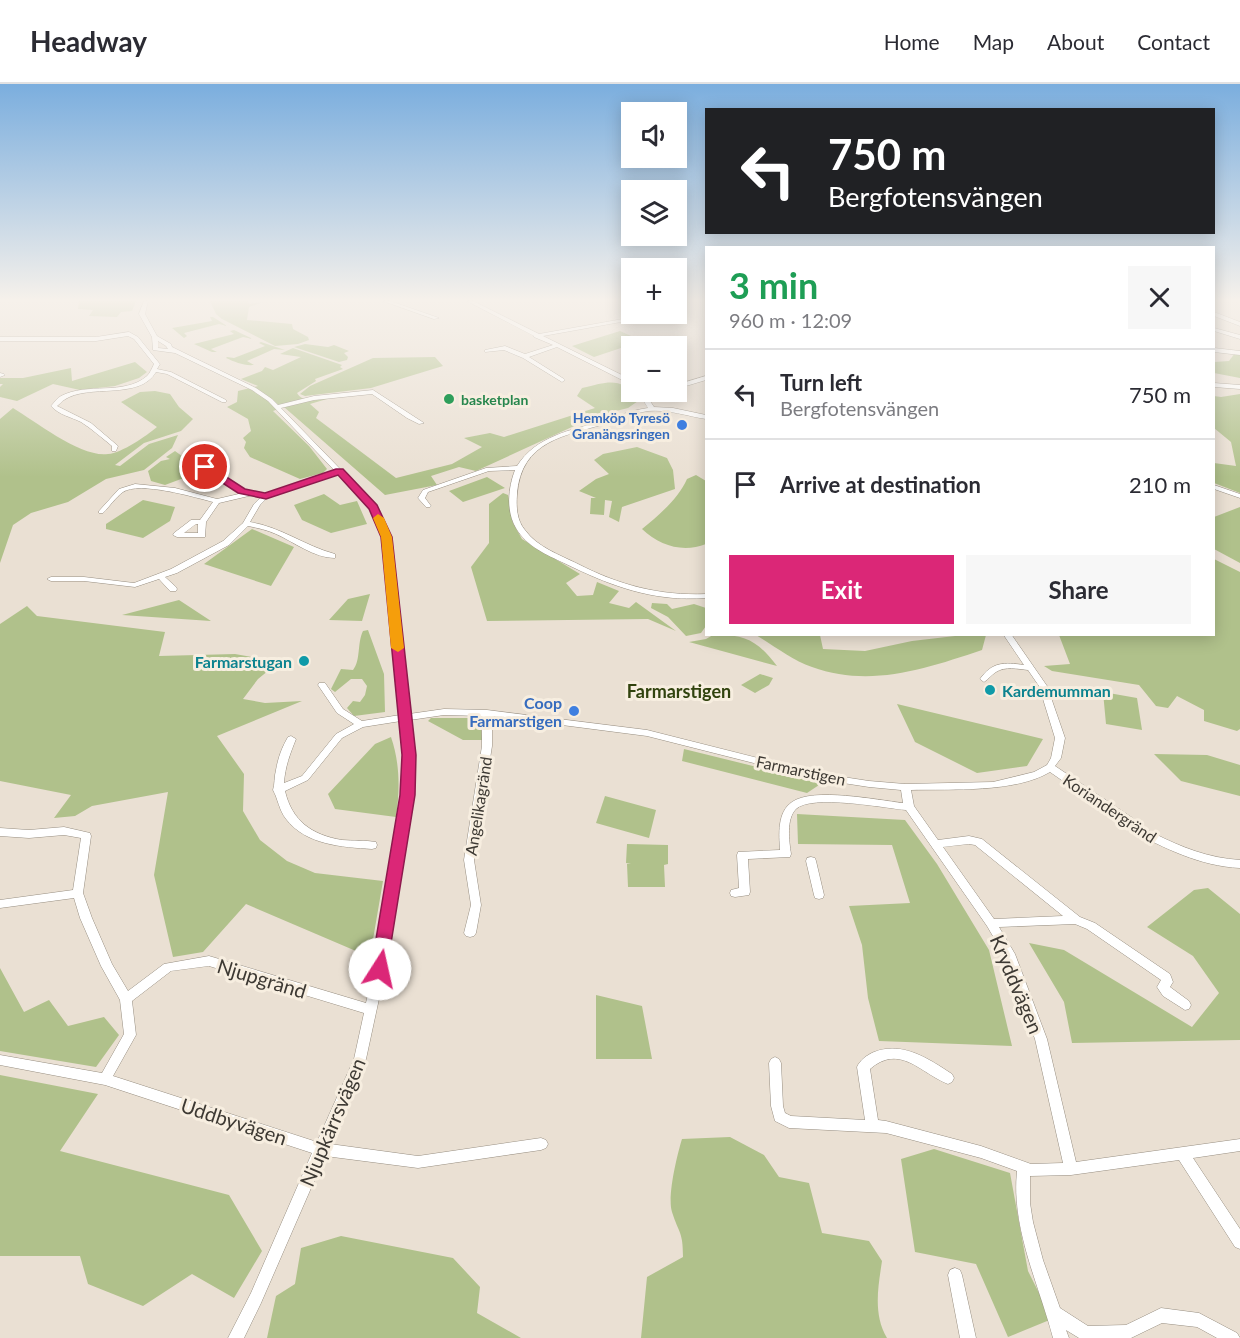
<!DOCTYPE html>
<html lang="en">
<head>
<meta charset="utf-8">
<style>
	:root { --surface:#fff; --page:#f7f7f7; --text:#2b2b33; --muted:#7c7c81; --line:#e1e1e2; --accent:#db2777 }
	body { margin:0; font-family:Lato,sans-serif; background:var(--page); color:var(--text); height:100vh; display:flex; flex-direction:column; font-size:22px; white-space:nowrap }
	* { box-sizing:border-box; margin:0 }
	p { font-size:20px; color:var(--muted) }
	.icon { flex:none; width:33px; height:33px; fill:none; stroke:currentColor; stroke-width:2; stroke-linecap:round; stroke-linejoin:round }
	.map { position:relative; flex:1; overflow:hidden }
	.panel { position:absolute; left:705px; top:162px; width:510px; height:390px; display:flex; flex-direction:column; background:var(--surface); border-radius:0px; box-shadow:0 3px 15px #0003 }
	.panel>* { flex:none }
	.guide { position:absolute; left:705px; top:24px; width:510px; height:126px; border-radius:0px; box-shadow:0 3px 15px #0003; background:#202124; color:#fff; overflow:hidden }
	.tools { position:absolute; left:621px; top:18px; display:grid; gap:12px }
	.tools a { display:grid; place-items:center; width:66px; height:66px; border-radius:0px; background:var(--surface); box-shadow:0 3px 15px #0003; font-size:30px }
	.pin { position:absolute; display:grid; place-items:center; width:51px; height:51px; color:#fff; margin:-26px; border:3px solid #fff; border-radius:50%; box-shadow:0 2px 6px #0007 }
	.me { position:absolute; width:66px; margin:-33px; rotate:10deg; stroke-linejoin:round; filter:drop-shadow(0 0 4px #0008) }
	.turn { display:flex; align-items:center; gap:21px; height:126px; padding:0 24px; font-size:27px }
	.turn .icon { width:78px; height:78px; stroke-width:2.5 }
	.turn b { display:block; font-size:42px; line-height:51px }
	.round { display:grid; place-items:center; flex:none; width:63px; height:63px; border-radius:0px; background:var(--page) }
	.overview { display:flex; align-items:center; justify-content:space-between; height:102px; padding:0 24px }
	h1 { font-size:36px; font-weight:700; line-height:45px; color:#1e9e55 }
	.button { display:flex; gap:12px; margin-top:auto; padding:12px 24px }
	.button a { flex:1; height:69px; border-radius:0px; background:var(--accent); color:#fff; font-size:24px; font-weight:700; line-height:69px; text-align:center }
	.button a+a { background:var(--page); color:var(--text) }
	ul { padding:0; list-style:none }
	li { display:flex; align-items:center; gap:18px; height:90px; padding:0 24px; border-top:2px solid var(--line) }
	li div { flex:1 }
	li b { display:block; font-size:22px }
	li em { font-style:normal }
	header { display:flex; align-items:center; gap:36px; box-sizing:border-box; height:84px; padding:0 30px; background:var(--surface); border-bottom:2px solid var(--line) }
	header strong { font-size:28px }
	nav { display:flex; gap:33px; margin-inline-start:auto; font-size:21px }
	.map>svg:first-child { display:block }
</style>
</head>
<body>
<header>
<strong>Headway</strong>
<nav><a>Home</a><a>Map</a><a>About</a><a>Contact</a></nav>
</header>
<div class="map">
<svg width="1240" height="1254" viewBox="0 0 1240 1254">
	<rect width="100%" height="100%" fill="#eae0d3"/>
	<path fill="#b0c18b" d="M79,217H136L132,227L121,228L117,233L89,232L93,226L78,225Z
		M210,217H248L249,220L264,218L249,223L247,236L292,240L293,245L308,253L309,256L298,260L275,262L222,235L216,230Z
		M213,233L227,242L219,240L184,249L187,252L184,254L172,244L212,237L210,233Z
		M234,246L253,255L243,253L211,265L217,268H212L194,260L234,250L230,247Z
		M620,247L642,257L594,273L572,262Z
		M261,258L285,266L274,265L247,277L254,281C244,282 235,278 226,274L227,273L234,274L265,262L259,259Z
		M305,260L328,263L334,261L349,267L344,269L348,273L347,276L339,278L294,263Z
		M293,264L342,281L340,283L343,285L315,295L316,297L297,309C305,322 324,314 337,312L310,320L319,328L316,334L396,394L452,380L482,363L464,354L490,349L504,353L595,324L577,312L582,304C611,297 619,293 641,315L628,324L596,332L476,387L459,383L431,392L437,401L385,411L284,323L273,327L309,362L327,385L323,389L300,395L250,373L244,364L246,358L243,354L251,347L248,335L227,323L237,318L238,307L258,302L241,295L262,287L265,283L273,286L301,273L280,270Z
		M1235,269L1240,270V294L1214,289V278L1229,277Z
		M435,273L443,282L371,304L305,312L300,310L310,302L373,274Z
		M135,278L147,288L139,294L115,302L80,306L53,300L17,317L0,313V303L3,300H0V294H23L71,284L72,297Z
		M155,307L170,310L179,323L193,335L181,347L144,359L115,381L120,382L149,360L178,351L172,364L144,386L106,395L68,418L31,429L13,441L0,479V335L13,324C36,338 82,374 108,370C122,369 146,352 157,343L121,318L140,308Z
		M1240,310V409L1214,399V379L1236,382L1231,358L1214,344V312L1221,313Z
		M637,363L667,374L673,386L675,405L622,423L619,438L609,433L612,417L605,416L604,431L590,430L591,414H596L579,407L596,395L609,390L594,376L603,370Z
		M175,367L186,375L182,377L207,388L205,392L216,402L181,395L165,401L151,397L148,387L161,377L170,375L166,373Z
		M696,391L706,397V460C683,469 660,462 642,445C658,432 679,414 687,395Z
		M487,393L505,404L463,418L449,407Z
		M503,409L508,411L513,439L522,455L580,490L566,499L577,512L593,511L597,498L619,507L609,519L629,524L636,518L676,547L648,535L487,537L471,483L489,459V420Z
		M324,410L340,421L357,417L367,440L331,449L302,436L294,421Z
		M143,416L175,423L170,437L143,454L106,445V440Z
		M1240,423V479L1214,465V433Z
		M252,445L294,463L271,502L204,480Z
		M1214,475L1240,488V645L1237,647L1204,637V626L1177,612L1168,624L1156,622L1139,601L1052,587L1044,582L1070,580L1059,551L1214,550Z
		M370,510L362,537L329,536L348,515Z
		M179,516L211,537L122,531Z
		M652,519L667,520L672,525L694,520L706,524V542L701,549L686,552L668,533L651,524Z
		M27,522L37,532L165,548L159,572L235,570L279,578L258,595L243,615L265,619L302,617L217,652L244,690L243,727L260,756L287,777L315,789L383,797L370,873L246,820L203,868L173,873L154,791L168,708L92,722L75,732L54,734L71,711L0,697V540Z
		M368,546L384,590L385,628L354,632L347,624L353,617L360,618L365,611L367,602L362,595H351L335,608L331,605L341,585L353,586C361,576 357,559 363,547Z
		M713,551C745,550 757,556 777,582L689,558L706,555Z
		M756,551H820L823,565L865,567L912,557L955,552V551H986L982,566C925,585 870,604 812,583C792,576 773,561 756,551Z
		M760,590L773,594L769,601L755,609L741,601Z
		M1103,608L1137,614L1142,646L1106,640Z
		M897,620L1043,655L1027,682L977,689L915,658Z
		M431,634H472L481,638L482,656H463L428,637Z
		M391,653C400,679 400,706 396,733L335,725L328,710L375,660Z
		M684,665L822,699L807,709L682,677Z
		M1154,670L1207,671L1240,681V712L1181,697Z
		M605,712L656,726L649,754L596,739Z
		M797,730L905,736L937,780L989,866L1012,962L879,957L868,914L862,861L849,822L910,819L892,761L798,760Z
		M627,760L668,761V780L664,781L665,803H628L627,780H631L626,779Z
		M1208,804L1240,830V956L1072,959L1064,918L1029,859L1064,866L1192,943L1219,909L1193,872L1147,843L1194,806Z
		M0,884L24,928L49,916L68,942L104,933L119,951L96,983L0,967Z
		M596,911L642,922L652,975H596Z
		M0,991L98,1010L60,1067L229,1111L262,1167L234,1214L192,1190L143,1222L88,1200L80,1172H0Z
		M730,1053L764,1071L779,1093L809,1099L822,1149L869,1157L882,1177C878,1204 873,1230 887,1254H641L647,1193L683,1173C683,1147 679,1150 672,1128C667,1113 677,1071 682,1055Z
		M934,1065L1010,1089L1028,1187L1052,1235L1008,1253L976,1180L915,1168L901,1075Z
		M341,1152L453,1174L480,1203L477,1229L521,1254H267L276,1212L295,1200L301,1164Z"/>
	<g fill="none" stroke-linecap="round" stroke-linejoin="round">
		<defs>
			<path id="minor" d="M144,217H148L145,230L157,252L171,260L172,263L256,304L272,315L278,321L314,312L373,306L424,339L419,340L407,334L372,310L314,316L281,324L376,422L391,453L409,630L444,625L487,626L647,646L817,689L869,697L905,700L993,698L1034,688L1047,681L1051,674L1055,654L1039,602L1028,586C1018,585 1005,582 996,588C991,591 989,595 984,598L980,595C992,578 1004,578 1024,581L1003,550H1011L1047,602L1065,654L1061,674L1055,682L1134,735C1138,743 1146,745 1153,749C1181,763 1208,774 1240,776V784C1199,782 1165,764 1129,746L1126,741L1050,688C1015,709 951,705 911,706L914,722L938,756L969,752L982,755L1080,833L1095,839L1170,890L1173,898L1170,903L1189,917L1191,921L1189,925L1185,926L1163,912L1157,903L1161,896L1087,845L1075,840L999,843L1015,870L1047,955L1076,1078L1240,1055V1067L1193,1074L1240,1145V1165L1235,1163L1179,1076L1071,1091L1030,1092V1119L1033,1138L1043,1176L1060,1224L1088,1242L1126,1241L1161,1224L1199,1229L1237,1249L1240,1254H1217L1197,1243L1162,1239L1131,1254H1079L1066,1246L1069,1254H1053C1039,1200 1011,1145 1017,1087L981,1074L886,1049L789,1044L775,1037L771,1022L769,979L771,975L775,973L779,975L781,979L783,1022L785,1029L791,1032L865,1036L857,983C860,976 867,971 874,968C903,957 929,975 952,990L954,994L952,998L948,1000C920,989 900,959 870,985L878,1036L886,1037L981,1062L1031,1080L1063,1079L1035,955L1004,871L987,842L906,726C885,724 811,710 796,725C786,735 789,757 791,770L790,773L748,775L750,808L749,811L735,813L731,812L730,809L731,806L739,804L737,771L738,768L780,766C779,751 777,728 792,718C813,703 877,716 903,719L901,706L869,703L817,695L647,652L492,632V662L474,776L481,821L476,849L474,852L470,853L466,852L464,849L471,821L464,776L482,662V632L444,631L410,636L414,671L413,711L390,864L366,975L330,1060L418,1072L541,1054L546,1056L548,1060L546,1064L541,1066L418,1084L325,1072L261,1219L244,1254H228L251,1209L312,1069L105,1001L0,981V971L102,989L124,950L120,916L101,882L80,834L74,814L0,824V816L73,806L81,754L64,751L29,754L0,752V744L29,746L64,743L90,749L91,752L83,809L92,834L112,880L128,907L164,880L209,872L366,919L378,864L403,711L404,671L401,637L363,643L342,654L308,696L285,707C292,737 312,751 342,756C353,757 365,756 376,758L377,761L376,764L372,765C342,763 306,761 286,735C279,726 278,715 273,706C275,700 274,693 276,686C278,674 282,663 288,653L291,652L296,655C290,670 285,683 284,699L302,692L336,650L354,640L337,629L318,601L319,599H325L343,625L362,637L400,631L383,453L371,424L338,390L268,413L260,421L250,438C281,443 305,462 335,470V474C314,474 294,458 276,450C267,446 258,444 248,442L229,461L177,489L165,493L176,503L177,505L176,507H170L159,495L135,503L84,497H51L47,495L51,493H84L134,499L171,485L223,457L243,439L254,420L261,413L253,411L219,419L206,438L205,453H177L173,451L174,449L191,436H200L213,418C194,413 139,397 123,408C116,413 109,423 103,429H99V427L119,405L135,400L175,404L217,415L243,409L240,408L203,384V382H207L244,405L266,410L335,387L268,317L252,306L175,269L153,266L152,253L139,230ZM158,257L166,262L168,265L158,264ZM196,440H198V449H184ZM969,760L975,761L1063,832L994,835L943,763ZM209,882L364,929L354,975L317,1058L113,992L136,951L132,917L171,887Z
				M383,217H390L439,234L434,235Z
				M467,217H473L539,250L634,233L635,234L632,236L543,252L632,296V301L557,263L529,273L564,295L565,296L562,298L523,274L504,266L485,268V266L505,262L525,270L553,261L534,253V252Z
				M1214,228L1240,238V242L1214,232Z
				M1214,244L1240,251V255L1214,247Z
				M129,248L138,253L159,279L160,280L157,285L171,288L226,316V318H222L167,290L156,288C139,317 89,299 64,316C62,317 60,320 57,322L91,339L118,362L116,367H112V362C102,354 92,345 81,338C71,333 59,331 51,322C54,319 57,314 61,312C87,298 124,312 147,292C150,289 152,284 154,280L134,255L128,252L96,257H0V253H96Z
				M1214,264L1240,267V271L1214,268Z
				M0,289L4,290L5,291L0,293Z
				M706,292V296L676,305V301Z
				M1214,299L1240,301V305L1214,303Z
				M638,308H666L663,310L646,311L654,323L673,324L706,331V335C687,332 668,325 648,327C634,329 621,335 608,339C565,352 521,356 517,411C516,423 517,437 525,446C537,463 560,471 578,480C619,501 660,512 706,510V514C653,518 611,502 564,479C547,471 526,462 516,444C506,427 508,404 515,386L489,387L428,408L425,414L431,422L430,423H426L418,414L423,406L486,384L517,382C536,352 571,346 603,337C618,332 632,326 648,324Z
				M1214,401L1240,410V414L1214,405Z
				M811,773L815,774L816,777L824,811L823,814L819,815L815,814L814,811L806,777L807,774Z
				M955,1184L960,1186L962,1191L976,1254H960L948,1191L950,1186Z"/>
		</defs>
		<use href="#minor" stroke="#978e81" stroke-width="1"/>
		<use href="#minor" fill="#fff" fill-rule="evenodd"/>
	</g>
	<linearGradient id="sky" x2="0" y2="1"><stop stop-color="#7baede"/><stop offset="0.55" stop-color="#f6f1eb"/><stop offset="1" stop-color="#f6f1eb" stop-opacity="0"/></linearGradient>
	<rect width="1240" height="393" fill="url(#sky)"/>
	<path fill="#db2777" stroke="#8e194d" stroke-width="1.5" d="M201,381H208L245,405L265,409L336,385H343L377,421L392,453L416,671L415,711L386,890L380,892L373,890L371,885L400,711L402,671L381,453L369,425L338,391L266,415L238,409L201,385Z"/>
	<path fill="#f59e0b" d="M378,430L384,434L392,453L404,564L398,568L391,564L381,453L373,434Z"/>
	<circle fill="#2e9e5b" stroke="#f7eee0" stroke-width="2" cx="449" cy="315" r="6"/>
	<g fill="#3f7fe0" stroke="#f7eee0" stroke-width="2">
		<circle cx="682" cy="341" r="6"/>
		<circle cx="574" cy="627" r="6"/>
	</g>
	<g fill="#0f9aa8" stroke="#f7eee0" stroke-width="2">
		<circle cx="304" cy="577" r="6"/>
		<circle cx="990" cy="606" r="6"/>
	</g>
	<g text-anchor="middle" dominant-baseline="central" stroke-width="6" stroke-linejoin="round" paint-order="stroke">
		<g font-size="14" font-weight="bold" fill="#27864d" stroke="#f7eee0" text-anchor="start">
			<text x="461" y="315">basketplan</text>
		</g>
		<g font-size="14" font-weight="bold" fill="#366cbe" stroke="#f7eee0" text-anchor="end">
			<text x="670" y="333">Hemköp Tyresö<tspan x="670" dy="16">Granängsringen</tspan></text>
		</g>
		<g font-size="16" font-weight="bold" fill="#0d838f" stroke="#f7eee0" text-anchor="end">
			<text x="292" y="577">Farmarstugan</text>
			<text x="1002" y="606" text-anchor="start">Kardemumman</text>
		</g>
		<g font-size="16" font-weight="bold" fill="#366cbe" stroke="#f7eee0" text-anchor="end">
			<text x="562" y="618">Coop<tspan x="562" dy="18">Farmarstigen</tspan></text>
		</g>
		<g font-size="16" fill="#3d3933" stroke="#f7eee0">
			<text transform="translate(801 686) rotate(12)">Farmarstigen</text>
			<text transform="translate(478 722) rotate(-81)">Angelikagränd</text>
			<text transform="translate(1110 724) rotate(34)">Koriandergränd</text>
		</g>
		<g font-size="18" font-weight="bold" fill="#31430e" stroke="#f7eee0">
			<text x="679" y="607">Farmarstigen</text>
		</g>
		<g font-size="20" fill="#3d3933" stroke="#f7eee0">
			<text transform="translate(262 894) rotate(17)">Njupgränd</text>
			<text transform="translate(1017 900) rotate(67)">Kryddvägen</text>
			<text transform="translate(234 1037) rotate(18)">Uddbyvägen</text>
			<text transform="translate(332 1038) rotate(-67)">Njupkärrsvägen</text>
		</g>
	</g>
</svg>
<div class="tools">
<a><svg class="icon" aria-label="sound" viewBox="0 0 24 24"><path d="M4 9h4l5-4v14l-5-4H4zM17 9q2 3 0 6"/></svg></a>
<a><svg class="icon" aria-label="layers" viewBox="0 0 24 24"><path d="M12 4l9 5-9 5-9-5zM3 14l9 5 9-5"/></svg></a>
<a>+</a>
<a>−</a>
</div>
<div class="pin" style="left:205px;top:383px;background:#d93025"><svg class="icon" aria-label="arrive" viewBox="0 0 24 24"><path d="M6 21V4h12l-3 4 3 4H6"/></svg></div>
<svg class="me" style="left:380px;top:885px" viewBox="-20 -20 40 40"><circle r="19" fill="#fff"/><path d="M0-13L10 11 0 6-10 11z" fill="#db2777"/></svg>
<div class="guide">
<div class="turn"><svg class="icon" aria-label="left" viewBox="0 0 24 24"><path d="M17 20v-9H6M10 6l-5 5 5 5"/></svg><div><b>750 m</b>Bergfotensvängen</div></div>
</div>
<section class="panel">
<div class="overview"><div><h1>3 min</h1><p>960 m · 12:09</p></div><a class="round"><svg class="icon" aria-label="close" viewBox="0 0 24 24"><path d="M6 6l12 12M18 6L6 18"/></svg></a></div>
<ul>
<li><svg class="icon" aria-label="left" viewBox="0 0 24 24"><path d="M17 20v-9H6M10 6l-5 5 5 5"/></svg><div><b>Turn left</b><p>Bergfotensvängen</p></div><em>750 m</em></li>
<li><svg class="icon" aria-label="arrive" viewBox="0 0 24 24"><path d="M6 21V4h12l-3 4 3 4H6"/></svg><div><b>Arrive at destination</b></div><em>210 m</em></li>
</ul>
<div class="button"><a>Exit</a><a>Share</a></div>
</section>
</div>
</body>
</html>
